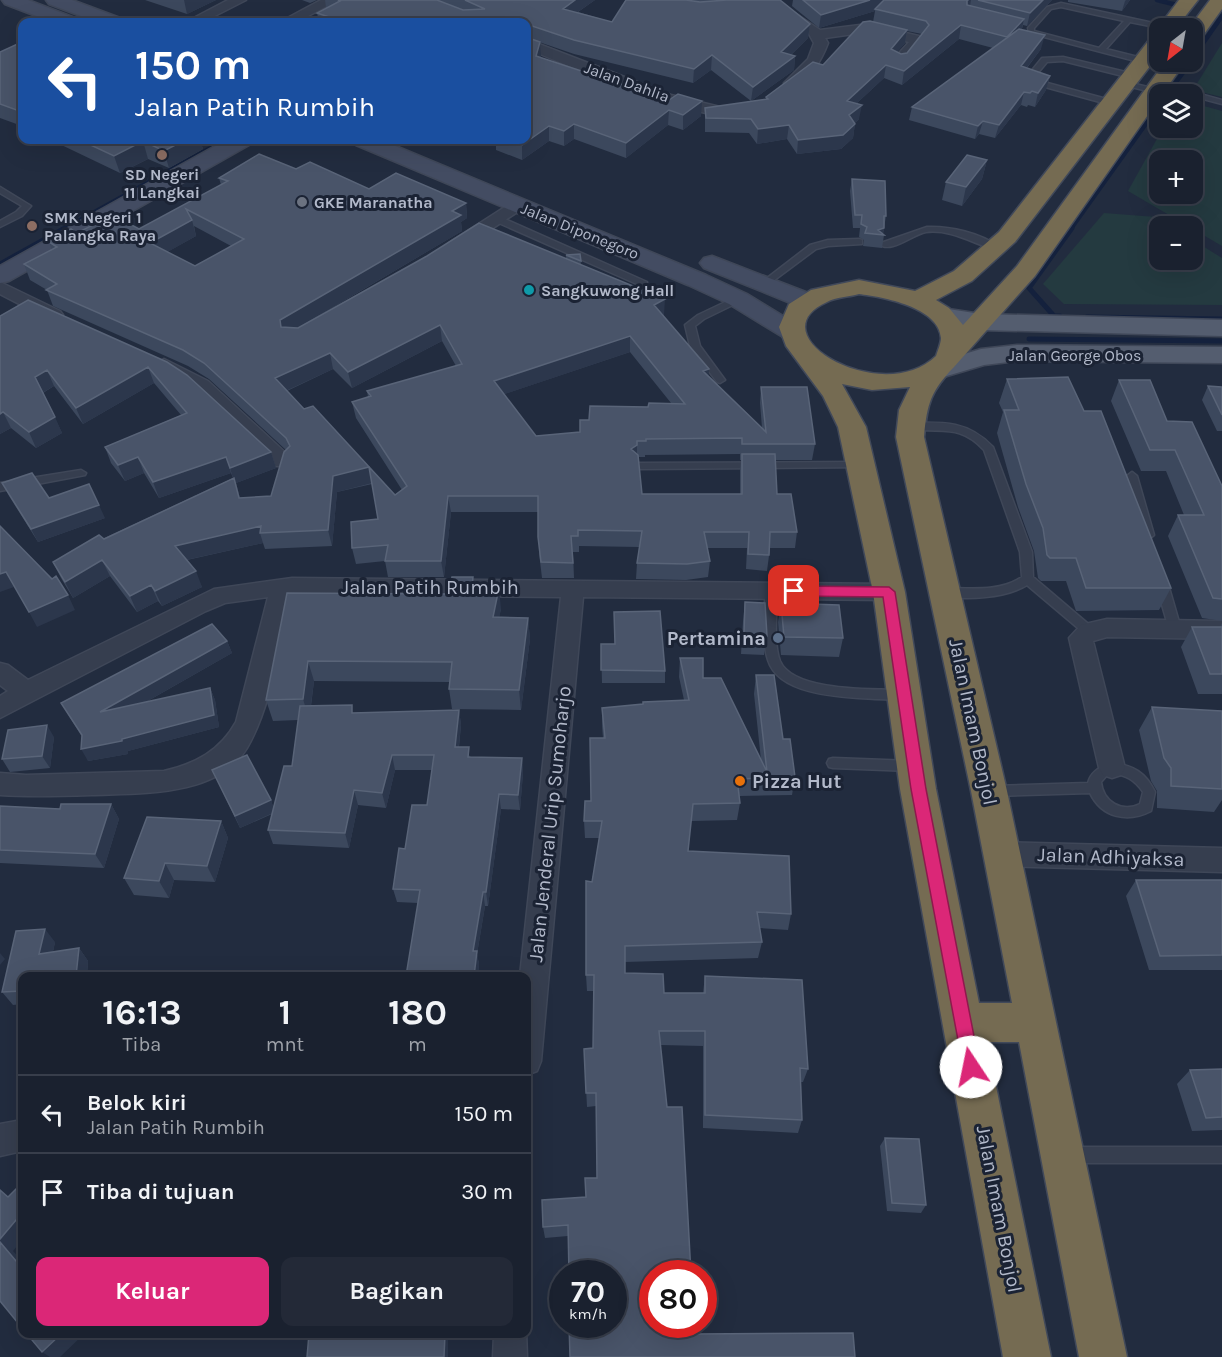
<!DOCTYPE html>
<html lang="id">
<head>
<meta charset="utf-8">
<style>
	:root { --surface:#1a212f; --page:#232937; --text:#f1f3f6; --muted:#9fa3aa; --line:#383e4b; --accent:#db2777 }
	body { margin:0; font-family:Karla,sans-serif; background:var(--page); color:var(--text); height:100vh; display:flex; flex-direction:column; font-size:22px; white-space:nowrap }
	* { box-sizing:border-box; margin:0 }
	p { font-size:20px; color:var(--muted) }
	.icon { flex:none; width:33px; height:33px; fill:none; stroke:currentColor; stroke-width:2; stroke-linecap:round; stroke-linejoin:round }
	.map { position:relative; flex:1; overflow:hidden }
	.details { position:absolute; left:18px; top:972px; width:513px; height:366px; display:flex; flex-direction:column; background:var(--surface); border-radius:12px; box-shadow:0 6px 24px #0002,0 0 0 2px var(--line) }
	.details>* { flex:none }
	.hud { position:absolute; left:18px; top:18px; width:513px; height:126px; border-radius:12px; box-shadow:0 6px 24px #0002,0 0 0 2px var(--line); background:#1a4fa0; color:#fff; overflow:hidden }
	.needle { width:39px; rotate:211deg }
	.controls { position:absolute; left:1149px; top:18px; display:grid; gap:12px }
	.controls a { display:grid; place-items:center; width:54px; height:54px; border-radius:12px; background:var(--surface); box-shadow:0 6px 24px #0002,0 0 0 2px var(--line); font-size:30px }
	.speed { position:absolute; left:549px; top:1260px; display:flex; gap:12px; font-size:30px; font-weight:700; text-align:center }
	.speed>* { display:grid; place-content:center; width:78px; height:78px; border-radius:50%; background:var(--surface); box-shadow:0 6px 24px #0002,0 0 0 2px var(--line); line-height:1 }
	.speed small { font-size:15px; font-weight:400 }
	.speed .limit { border:9px solid #d22; background:#fff; color:#111 }
	.pin { position:absolute; display:grid; place-items:center; width:51px; height:51px; color:#fff; margin:-26px; border-radius:12px; box-shadow:0 3px 9px #0006 }
	.me { position:absolute; width:66px; margin:-33px; rotate:349deg; stroke-linejoin:round; filter:drop-shadow(0 0 4px #0008) }
	.turn { display:flex; align-items:center; gap:21px; height:126px; padding:0 18px; font-size:27px }
	.turn .icon { width:78px; height:78px; stroke-width:2.5 }
	.turn b { display:block; font-size:42px; line-height:51px }
	.eta { display:flex; justify-content:space-evenly; align-items:center; height:102px; text-align:center }
	.eta b { font-size:36px; font-weight:700; line-height:42px }
	.cta { display:flex; gap:12px; margin-top:auto; padding:12px 18px }
	.cta a { flex:1; height:69px; border-radius:12px; background:var(--accent); color:#fff; font-size:24px; font-weight:700; line-height:69px; text-align:center }
	.cta a+a { background:var(--page); color:var(--text) }
	ul { padding:0; list-style:none }
	li { display:flex; align-items:center; gap:18px; height:78px; padding:0 18px; border-top:2px solid var(--line) }
	li div { flex:1 }
	li b { display:block; font-size:22px }
	li em { font-style:normal }
	.map>svg:first-child { display:block }
</style>
</head>
<body>
<div class="map">
<svg width="1222" height="1357" viewBox="0 0 1222 1357">
	<rect width="100%" height="100%" fill="#222c3f"/>
	<path fill="#243a40" fill-rule="evenodd" d="M1222,43V97L1193,90Z
		M1193,103L1222,111V246L1128,191L1163,128H1192ZM1160,160H1192V194H1160Z
		M1104,213L1156,217L1171,226H1160V260H1192L1193,240L1222,258V305L1064,304L1043,284Z"/>
	<g fill="none" stroke-linecap="round" stroke-linejoin="round">
		<path stroke="#14213d" stroke-width="4.5" d="M1157,0L1177,5
			M1192,59L1222,16
			M1167,94L1191,62
			M62,230L225,140
			M1070,230L1160,104"/>
		<path stroke="#14213d" stroke-width="5" d="M0,264L65,228
			M1060,316H1054L1029,288L1072,228
			M1087,317L1222,319
			M1029,339L1222,341"/>
		<defs>
			<path id="lane" d="M1061,3L1167,26L1170,28H1160L1130,22L1106,49L1146,59L1147,61L1143,63L1029,33L1028,28L1047,7ZM1061,7L1124,21L1099,48L1034,31V28L1051,9Z
				M1063,57L1134,74L1135,76L1131,78L1063,61L1047,62L1037,74L1040,81L1114,101L1115,103L1111,105L1034,84L1029,74L1042,58Z
				M1123,81L1160,90L1182,89L1222,100V104L1192,96V94H1160L1123,85Z
				M0,187L31,206L22,216L0,227V221L16,212L22,206L0,193Z
				M492,216H498L647,282L646,292L642,295L626,296V292L638,290L639,285L492,220Z
				M927,227C950,226 981,233 999,247L995,250C972,243 951,229 926,232C911,235 892,254 878,244Z
				M859,239L862,240V244L828,246L816,249L765,287L762,288L758,285L810,245L828,240Z
				M738,296L743,299L741,301L704,319L695,326L700,346L725,380L720,383L717,382L690,346L685,325L698,315Z
				M911,423C944,422 968,421 993,447L1032,552L1033,577L1093,628L1095,631L1093,634H1085L1027,585C1006,598 965,601 941,595L939,592L941,589L945,588C972,588 999,592 1022,577L1020,552L984,450C958,422 940,435 907,428L906,426Z
				M860,462L864,463L865,465L864,467L638,469L633,466L638,463Z
				M81,470L86,473L85,475L0,491V483Z
				M1132,472L1137,476L1154,535L1149,539L1144,535L1127,476Z
				M1162,580L1168,584L1181,629L1175,633L1169,629L1156,584Z
				M771,587L777,591C777,611 773,643 780,661C793,692 874,689 903,690L907,692L909,695L907,698C898,701 885,699 875,699C844,697 779,696 768,660C761,639 766,613 765,591Z
				M833,758L911,761L915,762L917,766L915,770L911,771L833,768L829,767L827,763L829,759Z
				M1112,763C1133,765 1146,773 1155,792L1151,811C1128,823 1102,818 1090,793L993,796L988,795L987,791L988,787L993,786L1088,783C1091,771 1101,766 1112,763ZM1112,773C1126,775 1135,780 1143,792L1140,804C1122,813 1103,802 1101,782L1108,774Z
				M1070,1147H1222V1163H1070L1064,1161L1062,1155L1064,1149Z"/>
			<path id="street" d="M228,0H246L203,22H186Z
				M321,0H338L297,22H280Z
				M784,6L820,30L868,24L923,37L925,40L903,65L898,66L891,62L909,42L868,32L825,38L828,43C822,59 809,83 791,87L784,83L808,59L814,43L809,34L779,13V7Z
				M526,39L671,95L720,107L740,106L748,111C726,136 557,61 526,48Z
				M516,200L524,205L522,209L464,247H452L449,243Z
				M0,282L60,311L63,315L60,319H48L0,294Z
				M164,359L208,381L289,456L292,461L289,466H275L194,389L157,369L154,365Z
				M292,578L889,584L897,586L900,592L897,598L889,600L583,597L541,1061L537,1071L526,1075V976H520L561,597L292,594C280,642 272,705 247,748C218,797 141,793 92,795C61,796 31,797 0,795V773L26,775L164,771C195,764 220,751 236,722L268,597L225,603L206,611L0,718V696L8,691L0,685V663L8,665L28,680L214,589Z
				M1107,619L1222,621V639L1107,637L1093,641L1125,768L1121,775L1112,778L1103,775L1099,768L1069,638L1081,625Z
				M1000,842L1222,848V872L1000,866L991,862L987,854L991,846Z
				M22,1120V1151L0,1156V1124Z
				M526,1330L527,1357H493L494,1334H526Z"/>
			<path id="secondary" d="M2,0H28L75,18L77,22H52L5,4Z
				M46,0H72L120,18L122,22H97L49,4Z
				M226,140H252L249,145L9,281L0,283V266Z
				M353,140H381L706,275L747,294L801,327L805,332L801,337L792,340L783,337L729,304L688,285L356,145Z
				M712,256L816,296L819,301L816,306L807,308L798,306L704,268L700,263L704,258Z"/>
			<path id="primary" d="M942,308L981,314L1222,320V336L981,330L933,321L929,316L933,311Z
				M1017,345L1222,347V363L1017,361L984,365L930,381L921,379L917,373L921,367L981,349Z"/>
			<path id="highway" d="M1179,0H1198L1176,28H1160V31L1158,28Z
				M1210,0H1222V9L1199,41L1192,43V28H1189Z
				M1160,33V53L1015,242L972,281L936,300L949,308L963,325L1017,266L1165,62H1185L1035,276L954,367C931,391 927,403 924,437L1007,791L1127,1357H1079L1019,1042H987L1051,1357H1003L900,789L873,592L838,427L823,396L786,346L779,327L789,304L811,290L859,280L915,291L954,271L999,232L1153,35ZM859,294C883,297 939,307 941,338C941,343 938,350 936,356C882,408 754,335 827,302C836,297 849,297 859,294ZM842,384L872,390L910,387L899,410L896,437L971,791L1012,1003H979L936,789L905,592L866,427Z"/>
		</defs>
		<use href="#lane" stroke="#3f4758" stroke-width="3"/>
		<use href="#street" stroke="#3f4758" stroke-width="3"/>
		<use href="#secondary" stroke="#3f4758" stroke-width="3"/>
		<use href="#primary" stroke="#3f4758" stroke-width="3"/>
		<use href="#highway" stroke="#41495a" stroke-width="3"/>
		<use href="#lane" fill="#363e4f" fill-rule="evenodd"/>
		<use href="#street" fill="#363e4f" fill-rule="evenodd"/>
		<use href="#secondary" fill="#434c62" fill-rule="evenodd"/>
		<use href="#primary" fill="#545d6f" fill-rule="evenodd"/>
		<use href="#highway" fill="#756b52" fill-rule="evenodd"/>
	</g>
	<path fill="#3c485d" fill-rule="evenodd" d="M145,0H216L187,14Z
		M302,0H317L310,3Z
		M325,0H595L578,12L612,22L626,0H780L810,24L808,38L791,55L795,56L794,70L751,101L711,70L693,83L574,54L539,42L540,58L701,116L683,130L668,125L626,158L574,139L564,146L549,141L522,160L496,150V140H526V22H319L317,13L326,8Z
		M793,0H1052L1027,26L1023,25L1022,29L1041,49L1027,68L1050,76L1046,90L1035,107L1028,105L1027,107L1021,105L995,138L979,134L975,139L909,120L912,107L993,48L959,39L902,85L884,78L856,104L859,119L855,123L853,138L841,149L797,154L787,139L757,144L749,133L705,132V108L766,99V97L823,65L873,22L875,11L819,28L792,6ZM907,31L922,34L907,53L901,54L897,52L905,43Z
		M1068,0H1130L1122,11L1068,2Z
		M22,42V126L0,118V52Z
		M51,140H200L203,149L169,168L148,159L120,173Z
		M987,160L982,179L962,206L942,200L946,182Z
		M296,169L369,189L466,203L467,218L461,222L462,231L298,328L566,258V255L580,254L581,265L664,315H663L709,376L762,428L760,403L761,387L815,444L812,460H775L777,494L797,532L795,548H770L767,571L746,569L747,548H707L710,561L708,577L686,580L636,579L637,563L639,547L579,546V552H573L574,578H542L539,553L538,512H451L444,577H388L385,561L356,564L352,548L378,519L372,484L337,492L332,546L265,549L263,543L187,560L202,587L162,606L158,601L137,612L110,576L73,598L61,578L53,562L233,478L231,473L159,498L144,473L125,481L111,463L105,447L181,415L154,383L83,424L54,386L43,393L62,433L36,448L11,428L0,434V316L167,362L271,452L276,468L236,483L240,498L271,496L286,450L209,379L188,366L53,306L47,290L30,280L24,264L52,250L49,242L77,233L139,229L221,185L219,178ZM194,226L231,246L195,266L167,252L196,236ZM442,341L456,366L367,391L368,397L352,402L356,418L402,490L395,495L304,409L287,391L333,369L352,388ZM630,352L671,403L648,407L589,420L580,432L536,436L504,394ZM740,454V460H741L740,470V494H642L638,457H645V455Z
		M852,179L886,216L883,234L884,235L882,248L863,246L864,240L859,237L860,228H853L850,191Z
		M1007,379L1084,411L1171,588L1159,610L1076,611L1066,581H1041L1038,578L1034,551L1018,507L997,433L1003,412L999,403Z
		M1119,380L1167,421L1222,486V621L1202,618L1168,536L1178,515H1184L1166,471H1141L1111,401Z
		M1208,386L1222,387V431H1217L1202,400Z
		M2,483L49,498L105,518L38,542L9,496Z
		M473,577L474,587L501,609L499,617L528,618L530,639L521,710L452,709L449,689V682L314,681L311,706L355,713L459,710L461,725L459,747L471,757L522,758L523,773L520,810L501,809L488,906H485L477,954L479,964L478,976H406L418,903L397,902L393,889L405,849L427,805L432,770H395L386,808L358,805L349,848L273,844L268,830L272,814L240,828L212,770L271,800L273,807L292,766L298,720L273,721L266,700L287,593L449,594Z
		M745,602L767,636L764,655L741,654L743,621Z
		M781,603L843,638L839,657L781,655L778,622Z
		M614,612L665,671V683H602L601,644H615Z
		M1222,623V694H1198L1181,647L1192,627H1220Z
		M227,641L232,653L146,702L210,688L215,700L219,727L128,751V754L88,761L82,737L61,703Z
		M680,658L703,678L761,760L754,694L756,675L783,739L795,777L792,795L739,796L740,803L737,820L691,821L688,851L791,914L788,930L760,928L762,942L758,958L625,962V973L664,993H703L705,976L808,1069L803,1082H801L802,1120L798,1133L703,1128V1046L661,1045L570,1357L568,1236L545,1238L543,1227L586,1197L597,1178L596,1106L587,1107L584,1049L593,1048L594,991H587L586,975L592,882L599,838H585L584,821L591,801L603,738L602,726V708L684,700L679,677Z
		M1152,707L1222,711V800L1214,812L1157,808V791L1151,781L1139,730Z
		M54,737L50,768L10,772L2,759Z
		M111,804L119,819L104,868L0,863V806L60,809Z
		M221,821L228,838L215,882L174,880L169,898L134,895L124,878Z
		M1136,880H1222V970H1149L1126,896Z
		M55,942L53,952L79,948L88,961L87,976H22V1004L13,1005L2,992Z
		M1222,1069V1130L1192,1131L1177,1084L1190,1070Z
		M885,1138L926,1205L921,1213L887,1211L880,1146Z"/>
	<path fill="#2c374c" d="M184,0H216L187,14Z
		M575,0H595L563,22V9Z
		M870,0H890L875,9V11L819,28L821,15Z
		M968,0H971L969,12L967,1Z
		M1043,0H1052L1027,26L1030,13Z
		M1126,0H1130L1122,11L1125,1Z
		M1024,19L1021,33L1007,37Z
		M810,24L808,38L779,66L781,52Z
		M961,25L959,39L902,85L904,71Z
		M907,30L905,43L889,62L891,49Z
		M1045,35L1041,49L1018,79L1021,66Z
		M540,42L541,57L537,71L536,56Z
		M712,55L711,70L693,83L694,69Z
		M795,56L794,70L751,101L753,87Z
		M886,65L884,78L844,115L847,101Z
		M1050,76L1046,90L1035,107L1038,93Z
		M1024,92L1021,105L995,138L999,125Z
		M702,101L701,116L683,130V115Z
		M862,105L859,119L847,130L849,115Z
		M669,110L668,125L626,158V143Z
		M983,121L979,134L975,139L978,126Z
		M574,124V139L564,146V131Z
		M855,124L853,138L841,149L797,154L798,140Z
		M789,125L787,139L757,144L758,129Z
		M549,126V141L522,160V145Z
		M185,140H200L203,149L169,168L164,151Z
		M143,141L148,159L120,173L114,156Z
		M987,160L982,179L962,206L966,187Z
		M466,203L467,218L461,222L462,231L284,336L285,343L280,320Z
		M192,220L196,236L155,259L150,243Z
		M884,228L882,235L878,230Z
		M665,299L664,315L654,321V305Z
		M440,325L442,341L352,388L348,372Z
		M630,336V352L496,397L494,381Z
		M330,353L333,369L279,394L275,378Z
		M148,367L154,383L83,424L76,408Z
		M709,369L708,385L703,371Z
		M47,370L54,386L42,393L35,377Z
		M3,412L11,428L0,434V414Z
		M55,417L62,433L36,448L29,432Z
		M637,445V461L631,449Z
		M271,452L276,468L236,483L244,514L230,468Z
		M138,457L144,473L125,481L118,465Z
		M226,457L231,473L159,498L153,482Z
		M369,467L372,483L337,492L332,546L328,530L333,476Z
		M448,496L451,512L444,577L441,561Z
		M99,505L105,518L38,542L31,529Z
		M261,526L260,533L263,543L181,561L175,546Z
		M102,560L110,576L73,598L65,582Z
		M196,571L202,587L162,606L155,591Z
		M6,572L14,587L0,592V574Z
		M151,585L158,601L137,612L130,596Z
		M499,588L501,609L495,638L493,617Z
		M68,595L75,610L37,627L29,612Z
		M528,618L530,639L521,710L519,690Z
		M227,641L232,653L107,724L100,712Z
		M308,661L314,681L309,719L303,699Z
		M210,688L215,700L219,727L128,751V754L88,761L81,749Z
		M459,710L461,725L457,762L455,747Z
		M47,725L54,737L50,768L42,756Z
		M392,755L395,770L386,808L382,793Z
		M522,758L523,773L520,810L518,795Z
		M354,790L358,805L349,848L345,833Z
		M499,794L501,809L488,906L486,892Z
		M271,800L275,812L240,828L235,816Z
		M111,804L119,819L104,868L95,854Z
		M221,821L228,838L215,882L207,866Z
		M165,863L174,880L169,898L159,881Z
		M483,892L485,906L477,954L479,964L478,976H474L473,951Z
		M45,929L55,942L50,967L39,954Z
		M79,948L88,961L87,976H76Z
		M0,953L5,959L0,965Z
		M22,1213V1240L13,1251L22,1261V1268L0,1242V1239Z
		M61,1334H84L60,1357H50L42,1352Z
		M445,1334H448V1357H444Z"/>
	<path fill="#495469" stroke="#596478" stroke-width="1.5" fill-rule="evenodd" d="M338,0H437L463,10L485,9L465,0H575L563,9L612,22L626,0H686L700,2L727,0H780L810,24L781,52L795,56L753,87L712,55L694,69L574,40L526,24V22H320L329,17L317,13L340,1Z
		M803,0H870L821,15Z
		M884,0H968L967,1V5L1024,19L1007,37L961,25L904,71L886,65L847,101L862,105L849,115L855,124L843,135L798,140L789,125L758,129L751,119L706,118L705,108L768,99L766,97L813,62L823,65L863,22L870,21L907,30L891,49L901,54L907,53L929,25L926,21L875,9Z
		M978,0H1043L1030,13Z
		M1019,29L1045,35L1021,66L1050,76L1038,93L1032,91L1030,93L1024,92L999,125L983,121L978,126L912,107Z
		M526,37L540,42L536,56L669,100L678,94L702,101L683,115L669,110L626,143L574,124L564,131L549,126L522,145L506,140H526Z
		M22,42V112L0,104V52Z
		M80,140H185L164,151L143,141L114,156Z
		M259,154L296,169L310,162L369,189L396,173L466,203L452,211L461,215L280,320L281,327L298,328L427,256L479,223L665,299L654,305L709,369L703,371L766,432L761,387H807L815,444H742V438L646,439V441H637V445L631,449L638,455L642,494H742V454H775L777,494H791L797,532H770L769,555L748,554L749,532H704L710,561L687,564L637,563L642,531L578,530V536H571L573,563L541,562L538,537V496H448L441,561H385L388,545L352,548L351,522L378,519L369,467L333,476L328,530L260,533L261,526L175,546L196,571L155,591L151,585L130,596L102,560L65,582L53,562L99,535L104,539L234,478L239,498L271,496L284,452L290,446L286,438L204,363L183,350L46,290L57,284L24,264L57,247L49,242L71,229L77,233L113,215L139,229L228,181L219,178ZM186,209L244,239L195,266L150,243L192,220ZM440,325L462,364L367,391L371,396L352,402L407,486L395,495L313,406L304,409L275,378L330,353L348,372ZM630,336L685,404L649,403L648,407L590,406L589,420H580V432L536,436L494,381Z
		M967,155L987,160L966,187L946,182Z
		M852,179L885,181L886,216H884V228L878,230L884,235L865,233L867,227L861,224L862,215H855Z
		M580,254L581,261L566,255Z
		M28,300L167,362L187,375L271,452L230,468L226,457L153,482L138,457L118,465L105,447L187,413L148,367L76,408L47,370L35,377L55,417L29,432L3,412L0,414V316Z
		M1068,377L1084,411H1101L1171,588H1086L1076,558H1050L1047,555L1043,528L1026,484L1004,410H1019L1007,379Z
		M1119,380H1150L1167,421L1192,422L1222,486V599L1213,598L1178,515H1204L1175,450H1150Z
		M1208,386L1222,387V415Z
		M32,473L49,498L89,484L99,505L31,529L2,483Z
		M0,526L52,579L56,576L68,595L29,612L6,572L0,574Z
		M452,577H473L472,587L499,588L493,617L528,618L519,690L449,689L452,662L308,661L303,699L266,700L287,593L449,594Z
		M745,602L765,603L767,636L744,635Z
		M781,603L839,605L843,638L784,637Z
		M660,611L665,671L601,670V644H615L614,612Z
		M212,624L227,641L100,712L210,688L214,715L122,739V741L81,749L82,735L61,703Z
		M1192,627H1222V674H1210Z
		M680,658H703V678H721L767,772L756,675H774L783,739H790L795,777L737,779L740,803L693,804L688,851L789,856L791,914L757,912L762,942L625,946V973L663,974L664,993H705V976L802,980L808,1069L800,1068L802,1120L705,1115V1031H659L667,1107H682L691,1274H652V1324H693L694,1334L853,1333L855,1357H570L569,1324H614V1274H569L568,1225L543,1227L542,1200L586,1197L585,1178H597L596,1093H586L584,1049L593,1048L594,975H586V881L592,882L602,821H584L585,801H591L590,738H605L602,708L643,704V702L689,700Z
		M352,705V713L459,710L455,747H469L468,757L522,758L518,795L499,794L486,892H483L473,951H477L474,976H406L420,890L393,889L399,848L405,849L412,805H427L434,755H392L382,793L354,790L345,833L268,830L284,766H292L300,706Z
		M1152,707L1222,711V789L1171,786V768L1164,758Z
		M47,725L42,756L2,759L8,730Z
		M247,755L271,800L235,816L212,770Z
		M61,804H111L95,854L0,850V806L60,809Z
		M147,817L221,821L207,866L165,863L159,881L124,878Z
		M1136,880H1222V955L1160,956Z
		M45,929L39,954L79,948L76,976H22V991L2,992L16,931Z
		M266,971V976H242L243,973Z
		M1222,1069V1117L1206,1118L1190,1070Z
		M885,1138L919,1139L926,1205L892,1203Z
		M22,1183V1213L0,1239V1190L8,1197Z
		M0,1242L22,1268V1328L0,1301Z
		M27,1334H61L42,1352Z
		M309,1334H445L444,1357H307Z"/>
	<path fill="#db2777" stroke="#8e194d" stroke-width="1.5" d="M794,586L889,587L895,592L926,789L980,1067L977,1073L971,1075L965,1073L963,1067L911,789L883,597L794,596L788,591Z"/>
	<g fill="#8d6e63" stroke="#1b2334" stroke-width="2">
		<circle cx="162" cy="155" r="6"/>
		<circle cx="32" cy="226" r="6"/>
	</g>
	<circle fill="#6b7280" stroke="#1b2334" stroke-width="2" cx="302" cy="202" r="6"/>
	<circle fill="#0f9aa8" stroke="#1b2334" stroke-width="2" cx="529" cy="290" r="6"/>
	<circle fill="#5c6f8a" stroke="#1b2334" stroke-width="2" cx="778" cy="638" r="6"/>
	<circle fill="#e8710a" stroke="#1b2334" stroke-width="2" cx="740" cy="781" r="6"/>
	<g text-anchor="middle" dominant-baseline="central" stroke-width="6" stroke-linejoin="round" paint-order="stroke">
		<g font-size="16" fill="#b2b9ca" stroke="#1b2334">
			<text transform="translate(627 82) rotate(20)">Jalan Dahlia</text>
			<text transform="translate(580 231) rotate(22)">Jalan Diponegoro</text>
			<text x="1075" y="355">Jalan George Obos</text>
		</g>
		<g font-size="16" font-weight="bold" fill="#b2b9ca" stroke="#1b2334" text-anchor="start">
			<text x="162" y="174" text-anchor="middle">SD Negeri<tspan x="162" dy="18">11 Langkai</tspan></text>
			<text x="314" y="202">GKE Maranatha</text>
			<text x="44" y="217">SMK Negeri 1<tspan x="44" dy="18">Palangka Raya</tspan></text>
			<text x="541" y="290">Sangkuwong Hall</text>
		</g>
		<g font-size="20" fill="#b2b9ca" stroke="#1b2334">
			<text x="430" y="587">Jalan Patih Rumbih</text>
			<text transform="translate(973 722) rotate(78)">Jalan Imam Bonjol</text>
			<text transform="translate(550 824) rotate(-84)">Jalan Jenderal Urip Sumoharjo</text>
			<text transform="translate(1111 857) rotate(2)">Jalan Adhiyaksa</text>
			<text transform="translate(999 1209) rotate(79)">Jalan Imam Bonjol</text>
		</g>
		<g font-size="20" font-weight="bold" fill="#b2b9ca" stroke="#1b2334" text-anchor="end">
			<text x="766" y="638">Pertamina</text>
			<text x="752" y="781" text-anchor="start">Pizza Hut</text>
		</g>
	</g>
</svg>
<div class="controls">
<a><svg class="needle" viewBox="-14 -14 28 28"><path d="M0-13l5 13h-10z" fill="#e53935"/><path d="M0 13l5-13h-10z" fill="#9fa3aa"/></svg></a>
<a><svg class="icon" aria-label="layers" viewBox="0 0 24 24"><path d="M12 4l9 5-9 5-9-5zM3 14l9 5 9-5"/></svg></a>
<a>+</a>
<a>−</a>
</div>
<div class="speed"><div>70<small>km/h</small></div><div class="limit">80</div></div>
<div class="pin" style="left:794px;top:591px;background:#d93025"><svg class="icon" aria-label="arrive" viewBox="0 0 24 24"><path d="M6 21V4h12l-3 4 3 4H6"/></svg></div>
<svg class="me" style="left:971px;top:1067px" viewBox="-20 -20 40 40"><circle r="19" fill="#fff"/><path d="M0-13L10 11 0 6-10 11z" fill="#db2777"/></svg>
<div class="hud">
<div class="turn"><svg class="icon" aria-label="left" viewBox="0 0 24 24"><path d="M17 20v-9H6M10 6l-5 5 5 5"/></svg><div><b>150 m</b>Jalan Patih Rumbih</div></div>
</div>
<section class="details">
<div class="eta">
<div><b>16:13</b><p>Tiba</p></div>
<div><b>1</b><p>mnt</p></div>
<div><b>180</b><p>m</p></div>
</div>
<ul>
<li><svg class="icon" aria-label="left" viewBox="0 0 24 24"><path d="M17 20v-9H6M10 6l-5 5 5 5"/></svg><div><b>Belok kiri</b><p>Jalan Patih Rumbih</p></div><em>150 m</em></li>
<li><svg class="icon" aria-label="arrive" viewBox="0 0 24 24"><path d="M6 21V4h12l-3 4 3 4H6"/></svg><div><b>Tiba di tujuan</b></div><em>30 m</em></li>
</ul>
<div class="cta"><a>Keluar</a><a>Bagikan</a></div>
</section>
</div>
</body>
</html>
